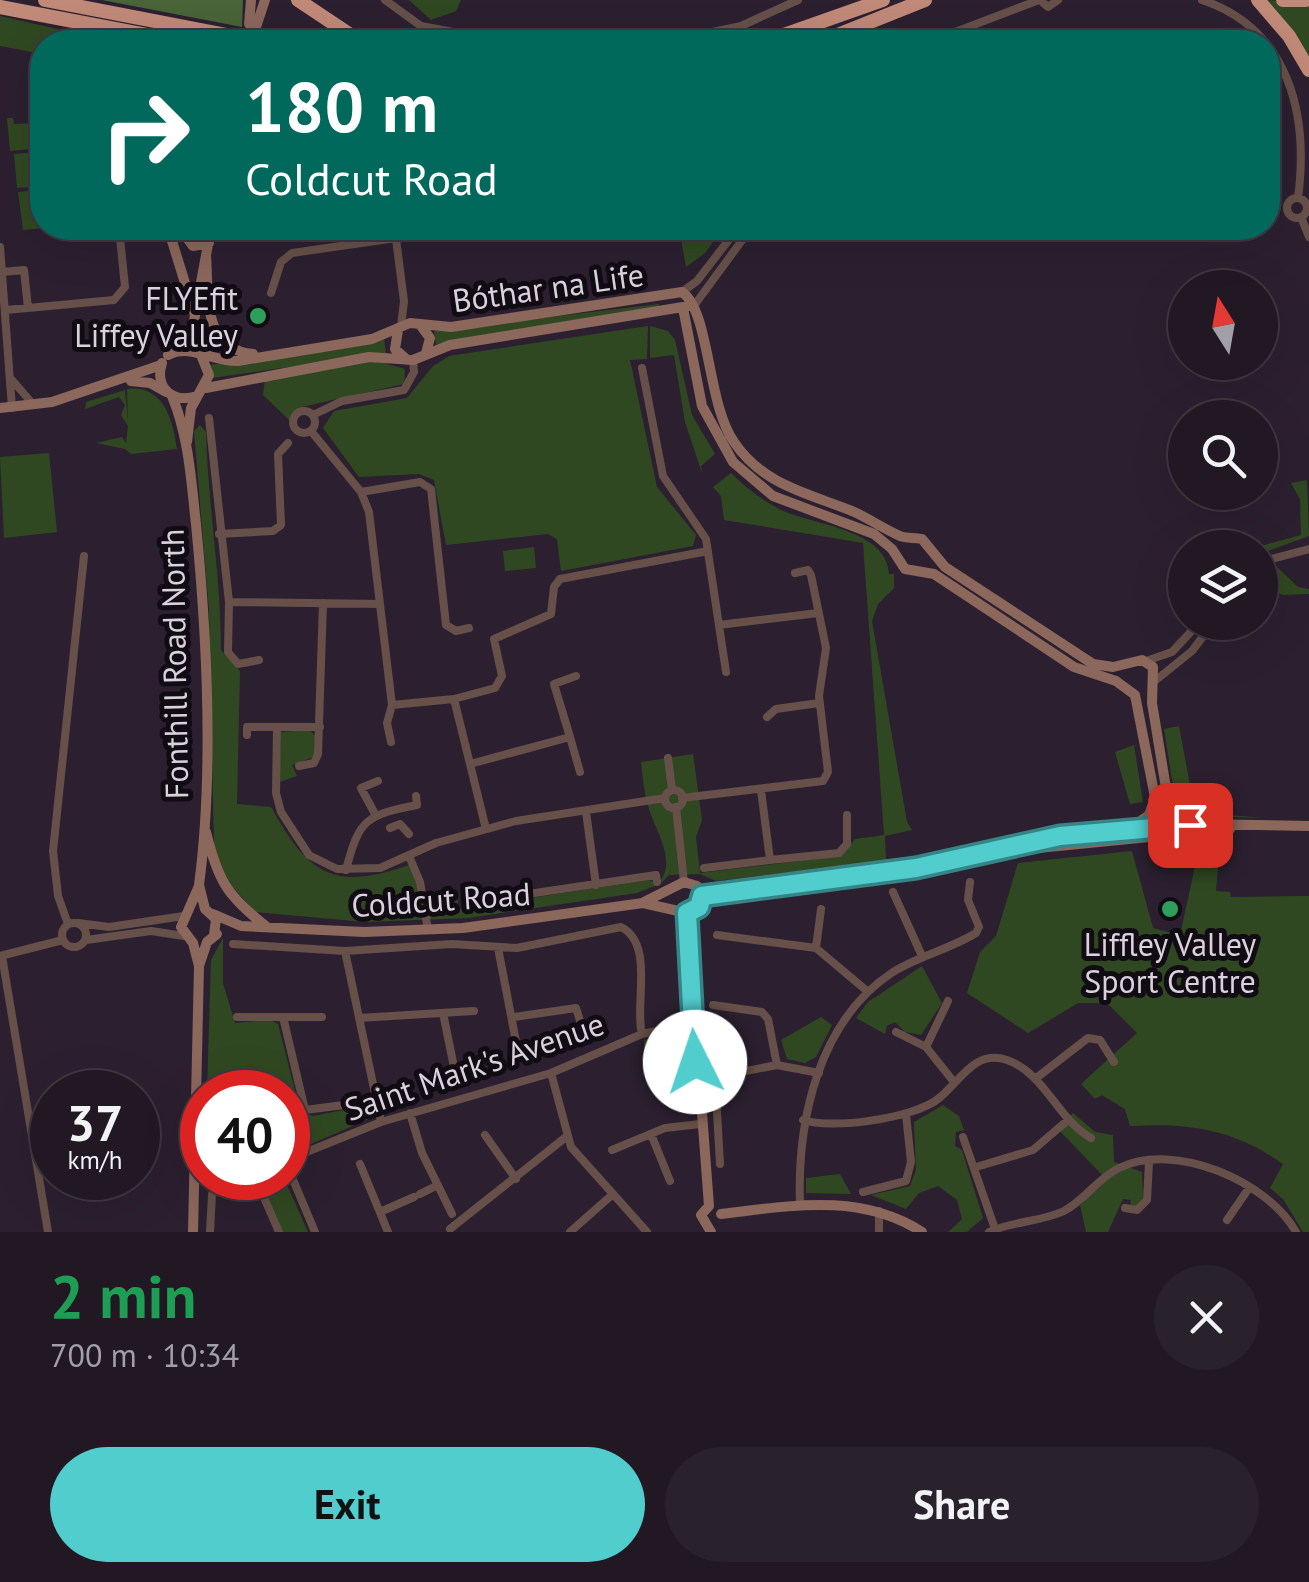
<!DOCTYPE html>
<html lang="en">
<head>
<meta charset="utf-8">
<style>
	:root { --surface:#211824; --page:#29212c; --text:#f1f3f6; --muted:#a2a0a6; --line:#3e3741; --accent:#52cdce }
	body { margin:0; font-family:"PT Sans",sans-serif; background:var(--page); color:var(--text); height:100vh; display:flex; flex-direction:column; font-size:38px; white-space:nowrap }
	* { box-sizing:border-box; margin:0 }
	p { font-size:32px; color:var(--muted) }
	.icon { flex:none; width:55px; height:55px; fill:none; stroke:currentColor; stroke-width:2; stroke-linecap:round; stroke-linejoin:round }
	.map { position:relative; height:1232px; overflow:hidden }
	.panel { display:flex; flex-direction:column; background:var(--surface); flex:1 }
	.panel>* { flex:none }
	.hud { position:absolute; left:30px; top:30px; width:1250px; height:210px; border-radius:40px; box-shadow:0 10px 40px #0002,0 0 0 2px var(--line); background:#00695c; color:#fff; overflow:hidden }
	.needle { width:65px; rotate:349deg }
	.controls { position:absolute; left:1168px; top:270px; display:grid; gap:20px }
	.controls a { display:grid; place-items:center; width:110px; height:110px; border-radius:50%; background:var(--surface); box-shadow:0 10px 40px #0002,0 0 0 2px var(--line); font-size:50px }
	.speed { position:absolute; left:30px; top:1070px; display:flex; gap:20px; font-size:50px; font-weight:700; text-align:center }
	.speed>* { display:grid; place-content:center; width:130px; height:130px; border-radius:50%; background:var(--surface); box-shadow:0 10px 40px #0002,0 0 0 2px var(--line); line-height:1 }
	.speed small { font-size:25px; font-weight:400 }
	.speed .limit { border:15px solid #d22; background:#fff; color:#111 }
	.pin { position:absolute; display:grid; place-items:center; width:85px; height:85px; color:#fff; margin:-42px; border-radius:20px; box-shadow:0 5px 15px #0006 }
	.me { position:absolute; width:110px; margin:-55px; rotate:356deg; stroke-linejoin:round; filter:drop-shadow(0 0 8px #0008) }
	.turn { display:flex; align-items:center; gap:35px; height:210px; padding:0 50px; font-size:45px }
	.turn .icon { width:130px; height:130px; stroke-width:2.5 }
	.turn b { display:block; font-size:70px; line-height:85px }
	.round { display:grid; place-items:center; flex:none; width:105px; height:105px; border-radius:52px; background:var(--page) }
	.headline { display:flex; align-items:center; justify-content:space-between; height:170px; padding:0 50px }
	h1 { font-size:60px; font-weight:600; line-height:75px; color:#1e9e55 }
	.button { display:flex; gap:20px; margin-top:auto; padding:20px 50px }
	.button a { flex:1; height:115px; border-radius:60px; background:var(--accent); color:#111; font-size:40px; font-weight:600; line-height:115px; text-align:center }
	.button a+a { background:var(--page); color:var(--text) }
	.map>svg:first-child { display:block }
</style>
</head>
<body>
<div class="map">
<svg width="1309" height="1232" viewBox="0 0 1309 1232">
	<rect width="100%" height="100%" fill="#2c2030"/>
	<path fill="#304821" d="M409,0H461L456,11L431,20Z
		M1266,0L1309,3V56Z
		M0,16L114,42H42V54L0,46Z
		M7,118H13L14,124L40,123L42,175L40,148L10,151Z
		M39,152L42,186L17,188L14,154Z
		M42,190L44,228L23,230L18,192Z
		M679,228H723L705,253L686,267Z
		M659,304V309L436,345L434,331Z
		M648,326L647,359L630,360L657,487L696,535L693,546L561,571L557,539L548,534L446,545L434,480L419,474L359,477L323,428L334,411L407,398L433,366L449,356Z
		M650,326L668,331L675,340L692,415L715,454L701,466L702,473L685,422L674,355L650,358Z
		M384,339L386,353L212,378L210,365Z
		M373,360L405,369L404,384L302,407L289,420L263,395L265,379Z
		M127,389C163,384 173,420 177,449L131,454L125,449L96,443L122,437L126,443L128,426L121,415L125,405L119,397L85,409L86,402L125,390L128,423Z
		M200,425L206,432C208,506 221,578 221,650L240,671L237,804L271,807C308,874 333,892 409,865L431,902L457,898L459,909L649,880L658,883C678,863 656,831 649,809C644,794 643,778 641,762L693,754L702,820L696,837L700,873L841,856L855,839L884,835L863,543L724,520L721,496L713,487L731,473C746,488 762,500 781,510C813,525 887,529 889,574H894V588L878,604L872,621L907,822L912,830L885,836L886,861L716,881L700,874L669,875L660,884L637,893L468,918L365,922L255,912L224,877L214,846L209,611L194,431Z
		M49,453L57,532L4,538L0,457Z
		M1307,480L1309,536L1260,554L1257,547L1301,535L1300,499L1291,483Z
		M534,547L536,568L505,571L503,551Z
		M1277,567L1298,587L1309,589V594L1283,595L1266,588L1261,578Z
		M1179,726L1195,812L1263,818C1166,815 1180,823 1164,729Z
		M310,730L315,736L314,757L292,765L297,776L279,782L281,732Z
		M1134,745L1143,802L1130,804L1115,752Z
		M1220,846L1216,891L1230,892L1231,897L1309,896V1232H1303L1283,1199L1270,1188L1283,1164C1233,1129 1190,1123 1130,1126L1125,1109L1102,1095L1095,1099L1081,1084L1137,1033L1107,1003H1078L1028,1033L967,993L980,952L996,936L1018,863L1132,851L1153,928L1180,935L1199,848Z
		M223,938V983L235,1023L270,1020L278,1024L300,1110L312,1116L365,1106L375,1113L371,1118L288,1154V1092H207L211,960Z
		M922,966L942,1003L921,1035L905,1032L895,1022L887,1026L885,1034L856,1018L868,1002Z
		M821,1017L832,1025L816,1057L805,1063L787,1059L781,1040Z
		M675,1033L681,1037L685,1081L659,1091L651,1066L644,1067V1040Z
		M943,1105L959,1116L964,1130L956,1132L955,1146L962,1150L983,1218L967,1232H948L962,1219L957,1200L938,1186L919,1193L906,1209L871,1195L910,1186L916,1170L914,1122Z
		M1073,1113L1095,1132L1113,1135L1114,1162L1142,1172L1143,1201L1139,1207L1130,1206L1131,1200L1123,1199L1108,1232H1086L1080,1205L1107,1180L1056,1127Z
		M840,1174L851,1194L806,1193V1178Z
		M256,1178H284L308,1232H281Z"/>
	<path fill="#496439" d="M102,0H243L242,27Z"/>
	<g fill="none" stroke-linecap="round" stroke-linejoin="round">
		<path stroke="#665049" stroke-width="8" d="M385,0L421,26L506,42
			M1040,0L1048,7L1058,0
			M1202,0C1289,29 1309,114 1298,198
			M666,42L741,26L798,0
			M929,42L1039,0
			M1287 208a10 10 0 1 1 20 0a10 10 0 1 1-20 0Z
			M1301,217L1309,237
			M396,239L404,301L401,326
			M0,247L12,408
			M2,272L24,270L28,308
			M682,292L697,281L738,228
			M271,293L281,262L292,253L466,228
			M696,303L751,228
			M6,310L114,300L125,287L119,228
			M642,368L663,476L706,539L726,672
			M12,380L32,403
			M293 422a11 11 0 1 1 22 0a11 11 0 1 1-22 0Z
			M313,415L342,401L404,390L414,372L413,360
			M209,418L229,602L228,652L238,664L259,660
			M311,431L361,492L369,512L392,705L387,723L391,742
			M361,492L420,482L431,489L446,625L456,631L469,628
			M219,534L273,531L281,525L278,454L288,443
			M1260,562L1309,549
			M229,602L380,604
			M719,625L818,613
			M1146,661L1172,652L1200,622
			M1156,680L1192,651L1214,622
			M454,699L486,829
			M392,705L454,699L495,688L502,676L494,639L551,614L554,587L560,579L708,551
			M767,717L776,709L819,703
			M277,728L276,793L281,812L309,855L337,869L380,868L436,843L516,821L665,798
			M247,735V727H320
			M570,737L580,772
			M668,758L672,790
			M470,764L570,737L554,684L576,676
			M299,766L314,763L318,754L323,603
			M665 799a9 9 0 1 1 18 0a9 9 0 1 1-18 0Z
			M682,798L823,781L828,772L819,696L826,648L811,575L808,570L795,573
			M676,807L684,882
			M586,812L596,885
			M375,814L361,788L378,781
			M390,828L400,824L409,834
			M409,856L420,882L428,930
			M770,860L839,853L847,844V815
			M704,868L770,860L761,790
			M346,870C359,819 366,815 417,805L416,796
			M893,892L922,956
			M467,903L656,875L657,882
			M62 935a12 12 0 1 1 24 0a12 12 0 1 1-24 0Z
			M78,923L109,927L184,916
			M68,924L58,896L53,851L84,556
			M717,935L816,948L867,991
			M86,940L151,931L184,936
			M233,944L345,951L452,944L517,948L621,927C655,944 634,1005 642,1034
			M498,948L519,1057
			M816,948L821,909
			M345,951L381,1122
			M0,956L63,940
			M2,956L48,1232
			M713,1005L762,1012L768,1019L777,1065
			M443,1013L455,1072
			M237,1017H322
			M283,1017L305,1110L375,1101
			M514,1017L576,1008L586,1040
			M359,1018L474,1011
			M896,1032L926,1047L954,1082
			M926,1047L948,1001
			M551,1073L571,1147L647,1232
			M1035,1079L1088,1038L1100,1040L1114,1062
			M410,1113L422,1153L452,1214
			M803,1120C832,1130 914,1118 938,1099C960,1082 974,1049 1007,1060C1045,1073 1057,1119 1091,1138
			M651,1134L670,1181
			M485,1135L516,1179
			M963,1137L995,1229
			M612,1150L665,1128L700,1124
			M360,1164L388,1232
			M720,1164L715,1077L777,1065L819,1073
			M976,1167L1033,1150L1068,1120
			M863,1192L906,1181L911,1162L906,1114
			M420,1194L438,1185
			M800,1205C797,1121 818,1021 893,972C919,956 950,949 976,933L979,927L968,900L970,882
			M1125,1208L1137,1210L1147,1200L1149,1162
			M380,1212L414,1197
			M1227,1220L1249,1188
			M450,1229L566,1137
			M210,1232L212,1194L245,1178L258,1184L279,1232
			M315,1232L289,1170L299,1155L381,1122L551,1073L642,1034L692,1024
			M570,1232L613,1194
			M879,1232V1211
			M989,1232C1012,1221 1041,1222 1064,1211C1085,1200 1098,1178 1119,1168C1175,1141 1267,1181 1296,1232"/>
		<path stroke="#8b675c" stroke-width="10" d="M249,24L251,0
			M251,42L265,0
			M168,228L194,312
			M180,228L193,246L209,243
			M206,255C209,294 201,349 253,354
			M683,308L702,406L733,462L773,496L874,534L892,549L905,569L934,574L1074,667L1116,681L1135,695L1160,823L1168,836
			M421,326L430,338L426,353
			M398,330L395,349L406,359
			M196,352L193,326L211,228
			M168,355C190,343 213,362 238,361L372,339L410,323L451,327L682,292C710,311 707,404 734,442C763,485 807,493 852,511C868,518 884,529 900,536C907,539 914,537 922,539L945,567L1093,664L1113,667L1142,660L1153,667L1152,703L1166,788L1168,836
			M162,363C154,388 173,404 197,396
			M131,381L150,383L166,392
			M206,388L369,357L413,360L450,345L689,306
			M172,396C189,437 191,480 196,524C207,637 214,772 199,885L205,909L216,919L214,935
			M0,408L52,402L161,365
			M187,442L191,408L209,375L201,355
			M1170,798L1180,815L1196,823
			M1133,826L1149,815L1155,798
			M206,832C218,881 227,896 267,927
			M1008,851L1230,829
			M702,896L917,868L1060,836L1198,824L1309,826
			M644,902L684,882L697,886L702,896
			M687,913L709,1206L701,1215L711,1232
			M213,914L241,926L364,932L463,928L643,903L687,913
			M199,966L207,942L217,934
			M721,1214C790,1206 860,1192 922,1232
			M193,1232L199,966L193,943L181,927L199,886"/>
		<path stroke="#c08978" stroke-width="14" d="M45,0L232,36
			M298,0L361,42
			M1258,0L1289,36L1309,70
			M1283,0H1306
			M0,7L183,42
			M764,42L883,0
			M820,42L925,0"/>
		<path stroke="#c08978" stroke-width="14" d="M232,36L266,42"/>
	</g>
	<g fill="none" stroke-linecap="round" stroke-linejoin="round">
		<defs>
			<path id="route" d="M695,1062L687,913L699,907L702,896L916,868L1060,836L1190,825"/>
		</defs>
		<use href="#route" stroke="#358586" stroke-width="25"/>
		<use href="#route" stroke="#52cdce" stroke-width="18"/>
	</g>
	<g fill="#2e9e5b" stroke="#110c13" stroke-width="4">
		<circle cx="258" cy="316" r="10"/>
		<circle cx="1170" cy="909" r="10"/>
	</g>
	<g text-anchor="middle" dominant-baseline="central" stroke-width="10" stroke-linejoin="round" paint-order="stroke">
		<g font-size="32" fill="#d9d1dc" stroke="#110c13">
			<text transform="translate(548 287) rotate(-8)">Bóthar na Life</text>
			<text transform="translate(174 664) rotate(-91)">Fonthill Road North</text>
			<text transform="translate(441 899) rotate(-4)">Coldcut Road</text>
			<text transform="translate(474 1066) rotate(-19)">Saint Mark's Avenue</text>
		</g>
		<g font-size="32" fill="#d9d1dc" stroke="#110c13" text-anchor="end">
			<text x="238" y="298">FLYEfit<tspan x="238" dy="37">Liffey Valley</tspan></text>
			<text x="1170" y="944" text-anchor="middle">Liffley Valley<tspan x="1170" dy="37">Sport Centre</tspan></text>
		</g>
	</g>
</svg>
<div class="controls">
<a><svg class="needle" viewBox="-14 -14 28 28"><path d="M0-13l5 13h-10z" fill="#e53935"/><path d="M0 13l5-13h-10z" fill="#a2a0a6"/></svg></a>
<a><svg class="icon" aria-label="search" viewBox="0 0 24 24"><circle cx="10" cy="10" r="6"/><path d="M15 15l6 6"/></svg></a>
<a><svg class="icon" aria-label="layers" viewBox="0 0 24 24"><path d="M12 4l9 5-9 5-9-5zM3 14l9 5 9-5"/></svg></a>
</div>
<div class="speed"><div>37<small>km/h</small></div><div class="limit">40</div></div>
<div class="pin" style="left:1190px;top:825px;background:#d93025"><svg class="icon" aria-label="arrive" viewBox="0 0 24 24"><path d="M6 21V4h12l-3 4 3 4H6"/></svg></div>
<svg class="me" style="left:695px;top:1062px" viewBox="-20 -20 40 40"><circle r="19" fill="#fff"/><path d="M0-13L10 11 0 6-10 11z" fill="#52cdce"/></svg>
<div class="hud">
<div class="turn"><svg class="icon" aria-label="right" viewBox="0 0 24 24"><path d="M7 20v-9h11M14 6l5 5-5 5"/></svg><div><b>180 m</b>Coldcut Road</div></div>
</div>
</div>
<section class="panel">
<div class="headline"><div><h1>2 min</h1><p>700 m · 10:34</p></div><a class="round"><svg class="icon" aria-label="close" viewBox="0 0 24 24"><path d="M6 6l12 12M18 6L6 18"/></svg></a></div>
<div class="button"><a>Exit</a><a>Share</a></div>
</section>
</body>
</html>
